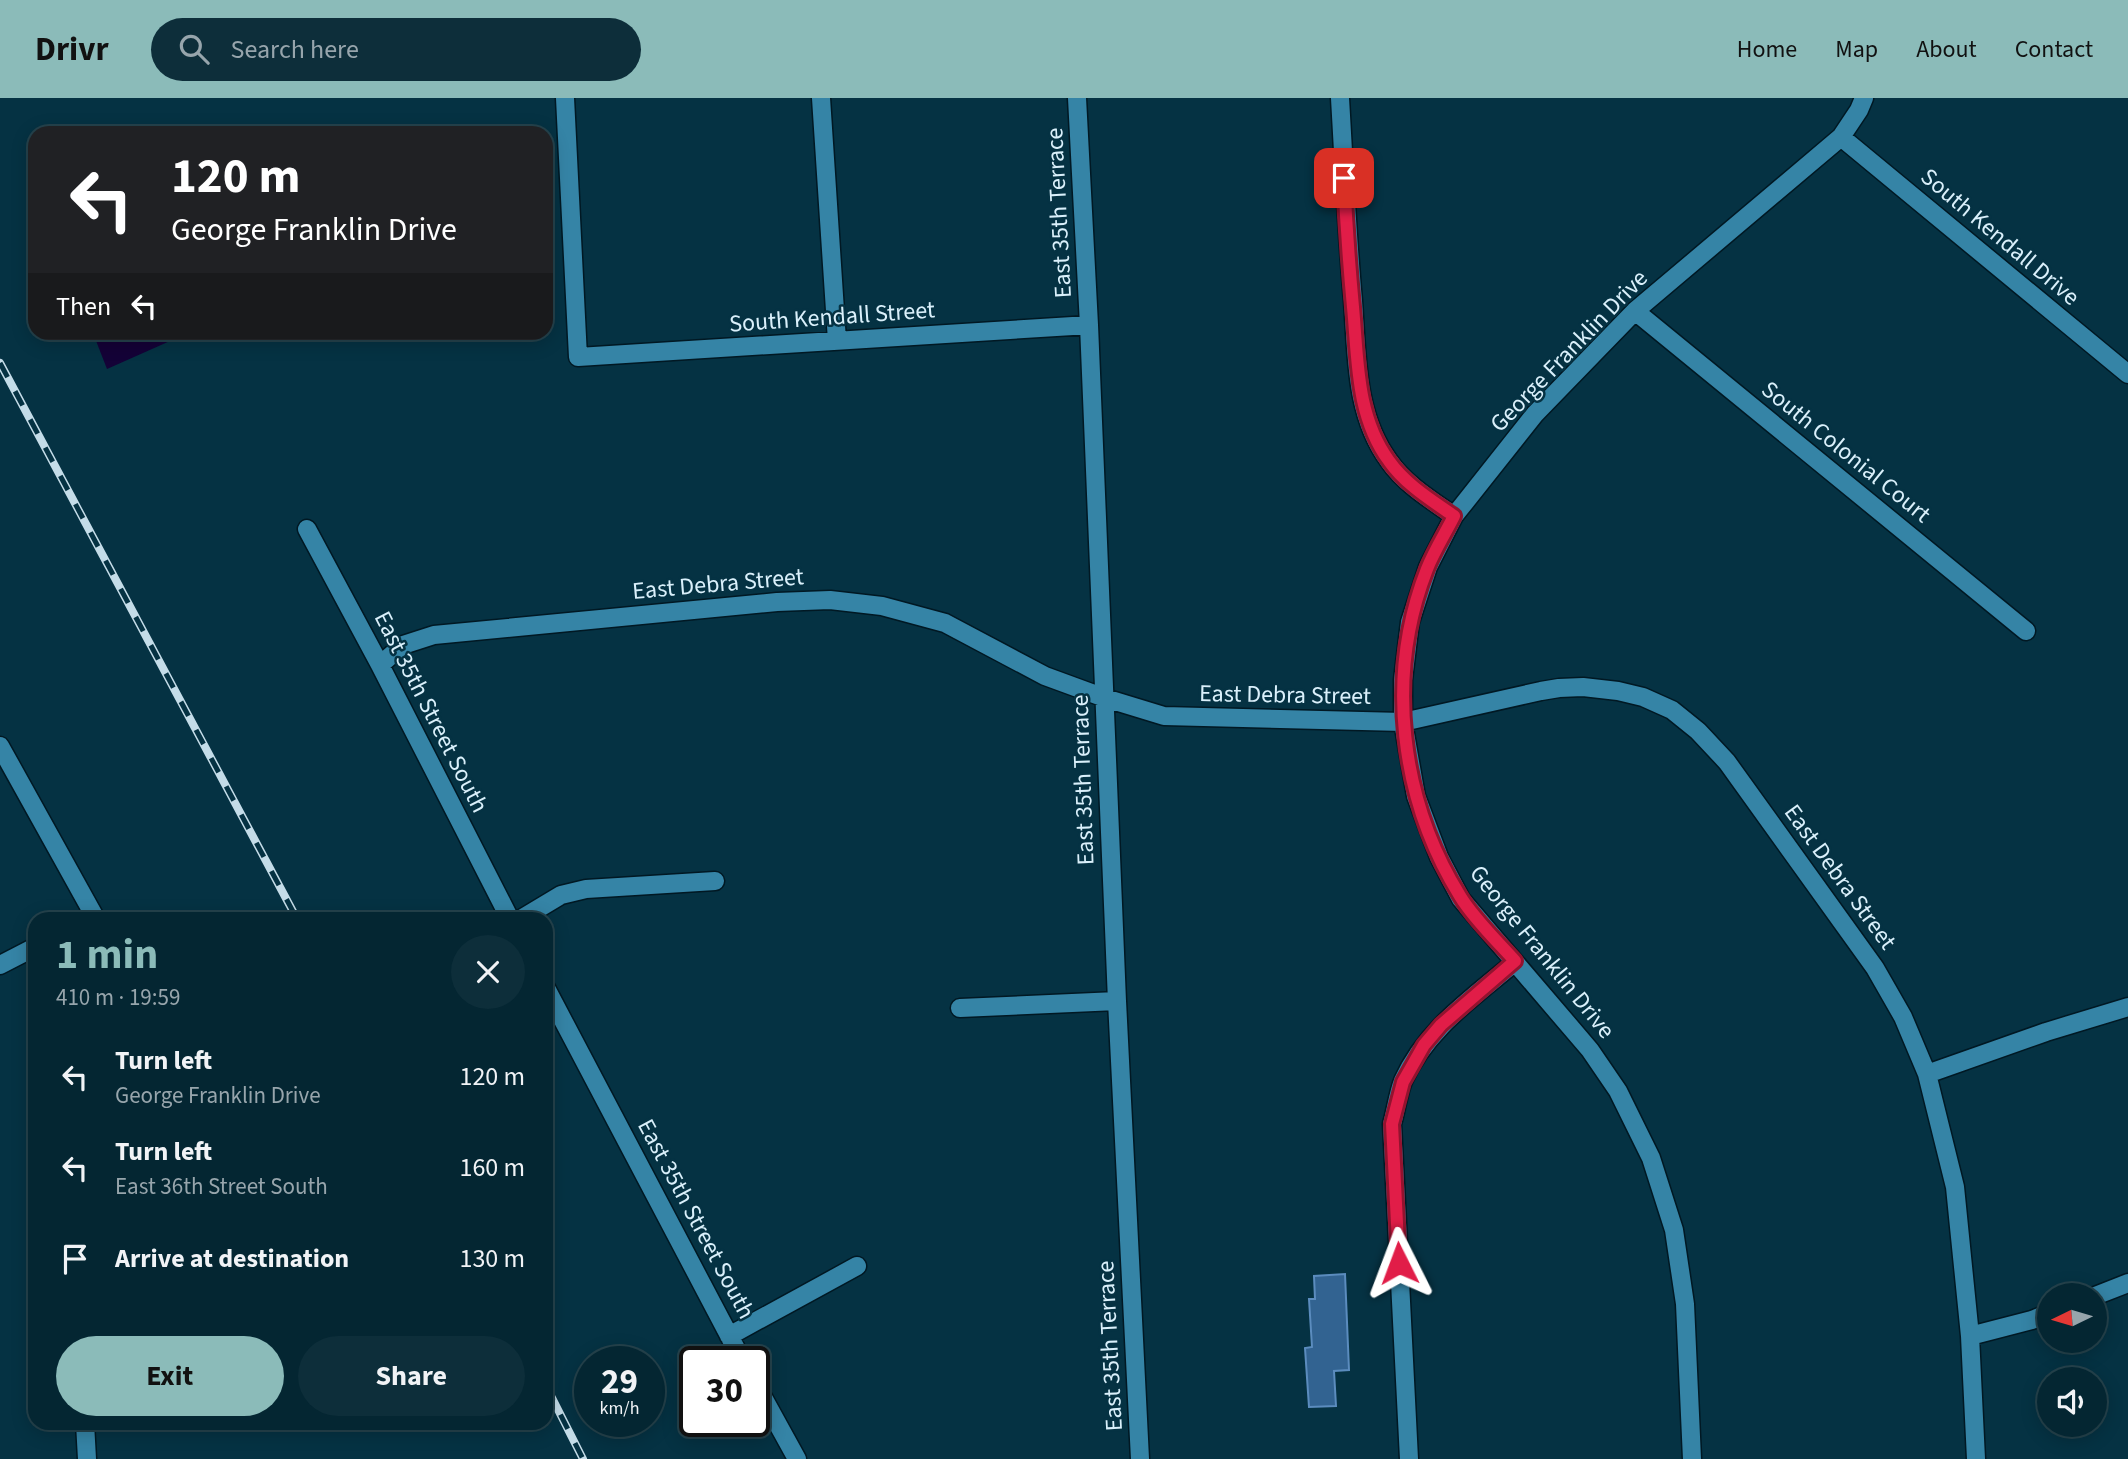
<!DOCTYPE html>
<html lang="en">
<head>
<meta charset="utf-8">
<style>
	:root { --surface:#042632; --page:#0d2e3a; --text:#f1f3f6; --muted:#97a5ac; --line:#25434d; --accent:#8bbbb9 }
	body { margin:0; font-family:"Source Sans 3",sans-serif; background:var(--page); color:var(--text); height:100vh; display:flex; flex-direction:column; font-size:26px; white-space:nowrap }
	* { box-sizing:border-box; margin:0 }
	p { font-size:23px; color:var(--muted) }
	.icon { flex:none; width:38px; height:38px; fill:none; stroke:currentColor; stroke-width:2; stroke-linecap:round; stroke-linejoin:round }
	.map { position:relative; flex:1; overflow:hidden }
	.sheet { position:absolute; left:28px; top:814px; width:525px; height:518px; display:flex; flex-direction:column; background:var(--surface); border-radius:21px; box-shadow:0 4px 18px #0003,0 0 0 2px var(--line) }
	.sheet>* { flex:none }
	.guide { position:absolute; left:28px; top:28px; width:525px; height:214px; border-radius:21px; box-shadow:0 4px 18px #0003,0 0 0 2px var(--line); background:#202124; color:#fff; overflow:hidden }
	.needle { width:46px; rotate:265deg }
	.controls { position:absolute; left:2037px; top:1185px; display:grid; gap:14px }
	.controls a { display:grid; place-items:center; width:70px; height:70px; border-radius:50%; background:var(--surface); box-shadow:0 4px 18px #0003,0 0 0 2px var(--line); font-size:35px }
	.speed { position:absolute; left:574px; top:1248px; display:flex; gap:14px; font-size:35px; font-weight:700; text-align:center }
	.speed>* { display:grid; place-content:center; width:91px; height:91px; border-radius:50%; background:var(--surface); box-shadow:0 4px 18px #0003,0 0 0 2px var(--line); line-height:1 }
	.speed small { font-size:18px; font-weight:400 }
	.speed .limit { border:4px solid #111; border-radius:10px; background:#fff; color:#111 }
	.pin { position:absolute; display:grid; place-items:center; width:60px; height:60px; color:#fff; margin:-30px; border-radius:14px; box-shadow:0 4px 10px #0006 }
	.me { position:absolute; width:77px; margin:-38px; rotate:357deg; stroke-linejoin:round; filter:drop-shadow(0 0 5px #0008) }
	.turn { display:flex; align-items:center; gap:24px; height:147px; padding:0 28px; font-size:32px }
	.turn .icon { width:91px; height:91px; stroke-width:2.5 }
	.turn b { display:block; font-size:49px; line-height:60px }
	.then { display:flex; align-items:center; height:66px; padding:0 28px; background:#0003; gap:14px; font-size:26px }
	.round { display:grid; place-items:center; flex:none; width:74px; height:74px; border-radius:37px; background:var(--page) }
	.summary { display:flex; align-items:center; justify-content:space-between; height:119px; padding:0 28px }
	h1 { font-size:42px; font-weight:700; line-height:52px; color:var(--accent) }
	.cta { display:flex; gap:14px; margin-top:auto; padding:14px 28px }
	.cta a { flex:1; height:80px; border-radius:42px; background:var(--accent); color:#111; font-size:28px; font-weight:700; line-height:80px; text-align:center }
	.cta a+a { background:var(--page); color:var(--text) }
	ul { padding:0; list-style:none }
	li { display:flex; align-items:center; gap:21px; height:91px; padding:0 28px }
	li div { flex:1 }
	li b { display:block; font-size:26px }
	li em { font-style:normal }
	header { display:flex; align-items:center; gap:42px; box-sizing:border-box; height:98px; padding:0 35px; background:var(--accent); color:#111 }
	header strong { font-size:33px }
	nav { display:flex; gap:38px; margin-inline-start:auto; font-size:24px }
	.search { width:490px; height:63px; background:var(--page); display:flex; align-items:center; gap:18px; box-sizing:border-box; padding:0 24px; border-radius:38px; color:var(--muted); font-size:26px }
	.map>svg:first-child { display:block }
</style>
</head>
<body>
<header>
<strong>Drivr</strong>
<div class="search"><svg class="icon" aria-label="search" viewBox="0 0 24 24"><circle cx="10" cy="10" r="6"/><path d="M15 15l6 6"/></svg>Search here</div>
<nav><a>Home</a><a>Map</a><a>About</a><a>Contact</a></nav>
</header>
<div class="map">
<svg width="2128" height="1361" viewBox="0 0 2128 1361">
	<rect width="100%" height="100%" fill="#053243"/>
	<path fill="#140237" d="M93,235H188L107,271Z"/>
	<path fill="#326391" stroke="#5b8cbe" stroke-width="2" d="M1345,1176L1349,1272L1334,1273L1336,1308L1309,1309L1305,1250L1312,1249L1309,1201H1315L1314,1178Z"/>
	<g fill="none" stroke-linecap="round" stroke-linejoin="round">
		<defs>
			<path id="street" d="M565,0L578,259L1089,227
				M821,0L837,243
				M1077,0L1089,227L1117,903L1140,1361
				M1340,0C1344,68 1347,136 1353,203C1357,258 1355,317 1389,363C1405,386 1431,402 1454,418
				M1841,39L2128,276
				M1635,213L2026,533
				M307,431L380,567L510,821
				M380,567L403,547L434,537L777,504L830,502L882,508L945,525L1045,578L1105,600L1164,618L1403,624L1541,593L1559,590L1583,589L1618,593L1643,599L1672,612L1698,633L1727,664L1875,870L1903,919L1927,976L1955,1089L1970,1238L1976,1361
				M0,648L96,821
				M521,821L561,797L586,791L715,783
				M0,867L35,849
				M546,890L743,1264
				M960,910L1117,903
				M1927,976L2046,934L2128,909
				M2095,1198L2128,1185
				M729,1238L857,1168
				M1970,1238L2032,1222L2049,1215
				M754,1283L797,1361
				M85,1325L87,1361
				M1409,1361L1392,1026C1396,1012 1398,996 1403,983C1426,931 1474,899 1515,864
				M1692,1361L1685,1206L1674,1132L1651,1060L1618,993L1590,952L1461,801L1439,759L1416,698L1403,624V582L1410,524L1428,469L1454,418L1462,408L1535,316L1635,213L1841,39L1859,12L1864,0"/>
		</defs>
		<use href="#street" stroke="#011823" stroke-width="21"/>
		<use href="#street" stroke="#3584a6" stroke-width="18"/>
		<defs>
			<path id="rail" d="M0,265L297,821
				M546,1288L583,1361"/>
		</defs>
		<use href="#rail" stroke="#c4dce8" stroke-width="8"/>
		<use href="#rail" stroke="#053243" stroke-width="5" stroke-dasharray="16" stroke-linecap="butt"/>
	</g>
	<g fill="none" stroke-linecap="round" stroke-linejoin="round">
		<defs>
			<path id="route" d="M1344,80C1346,123 1349,166 1353,209C1358,262 1356,318 1389,363C1405,386 1431,402 1454,418C1445,436 1434,453 1427,471C1385,578 1400,701 1460,798C1473,820 1498,844 1515,863L1441,927L1424,947L1403,984L1392,1026L1399,1165"/>
		</defs>
		<use href="#route" stroke="#92132f" stroke-width="18"/>
		<use href="#route" stroke="#e11d48" stroke-width="12"/>
	</g>
	<g text-anchor="middle" dominant-baseline="central" stroke-width="5" stroke-linejoin="round" paint-order="stroke">
		<g font-size="24" fill="#daf0fb" stroke="#053243">
			<text transform="translate(1059 115) rotate(-93)">East 35th Terrace</text>
			<text transform="translate(2000 139) rotate(40)">South Kendall Drive</text>
			<text transform="translate(832 219) rotate(-4)">South Kendall Street</text>
			<text transform="translate(1569 253) rotate(-46)">George Franklin Drive</text>
			<text transform="translate(1846 354) rotate(39)">South Colonial Court</text>
			<text transform="translate(718 486) rotate(-5)">East Debra Street</text>
			<text transform="translate(1285 597) rotate(1)">East Debra Street</text>
			<text transform="translate(431 614) rotate(63)">East 35th Street South</text>
			<text transform="translate(1083 682) rotate(-92)">East 35th Terrace</text>
			<text transform="translate(1840 779) rotate(54)">East Debra Street</text>
			<text transform="translate(1542 854) rotate(51)">George Franklin Drive</text>
			<text transform="translate(696 1121) rotate(62)">East 35th Street South</text>
			<text transform="translate(1110 1248) rotate(-93)">East 35th Terrace</text>
		</g>
	</g>
</svg>
<div class="controls">
<a><svg class="needle" viewBox="-14 -14 28 28"><path d="M0-13l5 13h-10z" fill="#e53935"/><path d="M0 13l5-13h-10z" fill="#97a5ac"/></svg></a>
<a><svg class="icon" aria-label="sound" viewBox="0 0 24 24"><path d="M4 9h4l5-4v14l-5-4H4zM17 9q2 3 0 6"/></svg></a>
</div>
<div class="speed"><div>29<small>km/h</small></div><div class="limit">30</div></div>
<div class="pin" style="left:1344px;top:80px;background:#d93025"><svg class="icon" aria-label="arrive" viewBox="0 0 24 24"><path d="M6 21V4h12l-3 4 3 4H6"/></svg></div>
<svg class="me" style="left:1399px;top:1165px" viewBox="-20 -20 40 40"><path d="M0-17L14 15 0 8-14 15z" fill="#e11d48" stroke="#fff" stroke-width="4"/></svg>
<div class="guide">
<div class="turn"><svg class="icon" aria-label="left" viewBox="0 0 24 24"><path d="M17 20v-9H6M10 6l-5 5 5 5"/></svg><div><b>120 m</b>George Franklin Drive</div></div>
<div class="then">Then<svg class="icon" aria-label="left" viewBox="0 0 24 24"><path d="M17 20v-9H6M10 6l-5 5 5 5"/></svg></div>
</div>
<section class="sheet">
<div class="summary"><div><h1>1 min</h1><p>410 m · 19:59</p></div><a class="round"><svg class="icon" aria-label="close" viewBox="0 0 24 24"><path d="M6 6l12 12M18 6L6 18"/></svg></a></div>
<ul>
<li><svg class="icon" aria-label="left" viewBox="0 0 24 24"><path d="M17 20v-9H6M10 6l-5 5 5 5"/></svg><div><b>Turn left</b><p>George Franklin Drive</p></div><em>120 m</em></li>
<li><svg class="icon" aria-label="left" viewBox="0 0 24 24"><path d="M17 20v-9H6M10 6l-5 5 5 5"/></svg><div><b>Turn left</b><p>East 36th Street South</p></div><em>160 m</em></li>
<li><svg class="icon" aria-label="arrive" viewBox="0 0 24 24"><path d="M6 21V4h12l-3 4 3 4H6"/></svg><div><b>Arrive at destination</b></div><em>130 m</em></li>
</ul>
<div class="cta"><a>Exit</a><a>Share</a></div>
</section>
</div>
</body>
</html>
